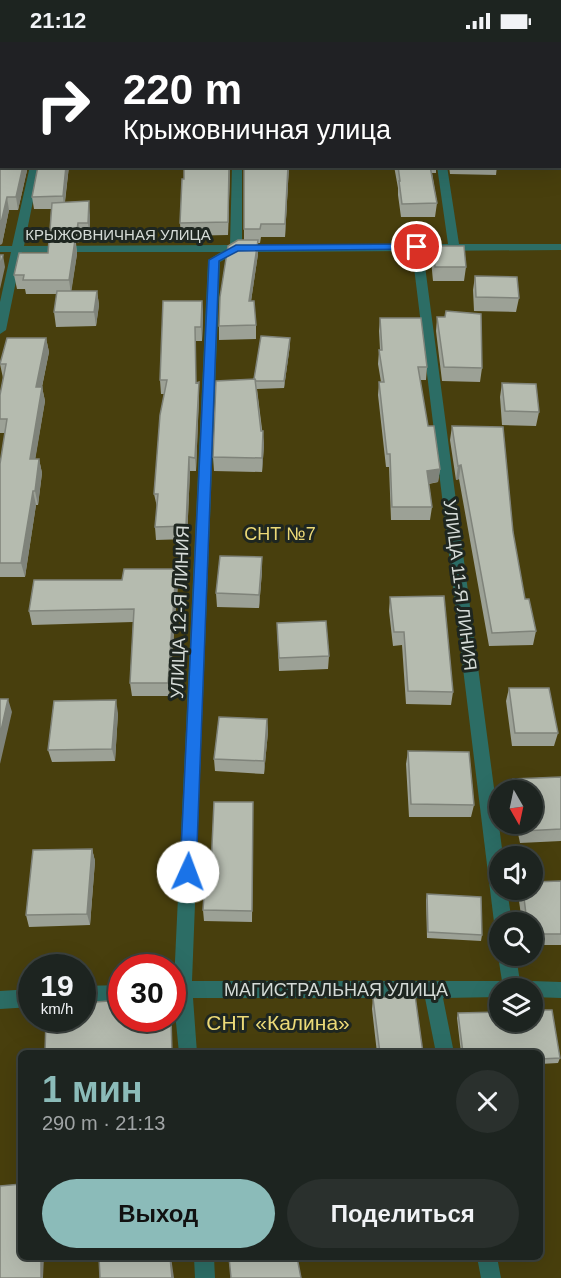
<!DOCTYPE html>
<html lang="ru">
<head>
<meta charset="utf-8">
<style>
	:root { --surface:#1d2420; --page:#2a302d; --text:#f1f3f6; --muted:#a0a4a5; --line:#3b413e; --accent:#8bbbb9 }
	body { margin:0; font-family:Helvetica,sans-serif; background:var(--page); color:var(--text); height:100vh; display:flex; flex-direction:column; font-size:22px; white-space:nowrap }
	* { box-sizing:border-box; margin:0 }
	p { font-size:20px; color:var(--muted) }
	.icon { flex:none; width:33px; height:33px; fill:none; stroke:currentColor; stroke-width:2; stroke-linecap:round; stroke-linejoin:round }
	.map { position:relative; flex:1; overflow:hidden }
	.side { position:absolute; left:18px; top:1008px; width:525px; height:210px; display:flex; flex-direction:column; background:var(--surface); border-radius:9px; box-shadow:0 6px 24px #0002,0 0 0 2px var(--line) }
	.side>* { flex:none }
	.hud { position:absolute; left:0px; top:0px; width:561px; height:126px; box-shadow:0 6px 24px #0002,0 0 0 2px var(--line); background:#202124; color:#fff; overflow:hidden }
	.needle { width:39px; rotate:171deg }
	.controls { position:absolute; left:489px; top:738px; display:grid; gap:12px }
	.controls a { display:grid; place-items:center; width:54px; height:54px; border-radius:50%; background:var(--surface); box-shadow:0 6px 24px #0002,0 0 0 2px var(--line); font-size:30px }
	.speed { position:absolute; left:18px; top:912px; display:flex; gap:12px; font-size:30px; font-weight:700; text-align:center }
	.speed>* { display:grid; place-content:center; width:78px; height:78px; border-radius:50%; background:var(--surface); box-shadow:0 6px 24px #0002,0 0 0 2px var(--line); line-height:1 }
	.speed small { font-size:15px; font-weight:400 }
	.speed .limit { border:9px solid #d22; background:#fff; color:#111 }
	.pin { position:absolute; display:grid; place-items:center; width:51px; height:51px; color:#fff; margin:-26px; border:3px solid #fff; border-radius:50%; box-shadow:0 2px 6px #0007 }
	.me { position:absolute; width:66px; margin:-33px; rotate:2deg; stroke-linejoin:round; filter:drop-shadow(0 0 4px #0008) }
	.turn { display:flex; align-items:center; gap:21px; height:126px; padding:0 24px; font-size:27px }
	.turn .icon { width:78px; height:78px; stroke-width:2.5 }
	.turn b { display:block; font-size:42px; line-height:51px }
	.round { display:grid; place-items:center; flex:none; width:63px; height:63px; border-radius:32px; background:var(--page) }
	.head { display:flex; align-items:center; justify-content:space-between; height:102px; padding:0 24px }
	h1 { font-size:36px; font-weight:700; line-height:45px; color:var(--accent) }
	.primary-button { display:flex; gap:12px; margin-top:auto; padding:12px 24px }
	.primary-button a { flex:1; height:69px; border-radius:36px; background:var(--accent); color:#111; font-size:24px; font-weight:700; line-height:69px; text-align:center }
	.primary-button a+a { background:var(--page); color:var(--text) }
	.status { display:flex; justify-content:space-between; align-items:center; height:42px; padding:0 30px; background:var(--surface); direction:ltr }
	.status svg { height:16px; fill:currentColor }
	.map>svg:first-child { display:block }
</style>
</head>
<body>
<div class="status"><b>21:12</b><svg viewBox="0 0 49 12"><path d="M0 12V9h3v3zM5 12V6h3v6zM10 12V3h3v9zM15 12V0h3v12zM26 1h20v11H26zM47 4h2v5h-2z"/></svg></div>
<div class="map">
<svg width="561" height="1236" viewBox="0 0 561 1236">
	<rect width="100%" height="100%" fill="#27302a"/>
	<path fill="#483f0d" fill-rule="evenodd" d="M0,0H561V1236H0ZM2,2H560V124H2ZM500,748H532V782H500ZM500,814H532V848H500ZM500,880H532V914H500ZM32,926H82V976H32ZM122,926H172V976H122ZM500,946H532V980H500ZM21,1011H540V1215H21Z"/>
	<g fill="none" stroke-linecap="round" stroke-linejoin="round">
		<path fill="#2c6d65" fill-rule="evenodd" d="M234,0H244V2H234Z
			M419,0H429V2H419Z
			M30,124H40L24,204L230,203L232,124H242V203L448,202L437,124H447L459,202H561V208L423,209L503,814H500V848H507L512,880H500V887L494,880L412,209L238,210L220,220L192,939H502L498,914L500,911V914H516L521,946H500V955L443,956L454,1011H436L425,956H193L197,1011H179L172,940H174L208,218L221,210H22L6,288L0,292V260L11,210H0V204H12Z
			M532,939L561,940V956L532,955V946H523L526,941Z
			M122,943V960L82,961V944Z
			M32,947V965L0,967V949Z
			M194,1215H214L215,1236H195Z
			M477,1215H497L501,1236H481Z"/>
	</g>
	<path fill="#9ca196" d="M558,0H561V9V7H560V2H558Z
		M2,124H28L18,168H9L2,202Z
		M38,124H69L65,160L90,173V195H80L79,201H76L77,212L71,249H97L99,263L96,284L56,285L54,270L57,252H26L25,247H17L14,233L48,211L52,198L50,188L51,167H34L32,155Z
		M230,124L228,193L181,194L180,181L184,137Z
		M244,124H289L285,195H261L260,201H258V212L251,259L256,283V297L219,298V284L244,198Z
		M394,124H436V131H432L437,161L435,175H401L398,153V146Z
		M449,124H497L496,133L450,132Z
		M433,204L466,225L464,239H433L431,218Z
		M475,234L519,256L516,270L474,269L473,248Z
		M202,259L203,273L202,299H196V341L199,354L196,429H190L187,497L156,498L155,485L157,465L154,452L164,352H161L160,338Z
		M437,275L482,326L480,340L442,339L436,289Z
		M380,276L427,325L426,338H420L428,384L440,427L438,440L429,442L432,465L430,478H391L389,425H386L378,353L379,340H381L378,322L379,308H380L379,289Z
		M46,296L49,310L42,345L45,359L35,417H39L42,431L38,463H36L25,535H0V422L5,391H0V353L3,336L0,322Z
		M290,303L284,346L257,347L264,403L262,430L214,429L213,415L254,337Z
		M502,341L539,370L536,384L502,383L500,355Z
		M452,384L513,490L525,557L536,589L533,603L489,604L459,437L456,438L450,398Z
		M262,515V529L259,566L217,565L216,551Z
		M176,527L178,541L169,654H132L130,641L133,580L32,583L29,569L122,538Z
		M390,555L453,650L451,663L406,662L402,603L393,604L389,569Z
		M277,581L329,614L328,627L279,629Z
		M509,646L558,691L554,704H512L506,659Z
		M118,671L115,719L52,720L48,708Z
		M267,677L268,690L264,732L215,729L214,717Z
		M408,709L474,763L471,775H409L406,722Z
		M561,735V799L520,801L516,782H532V748H510L513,737Z
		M253,760L252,880L204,879L203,868Z
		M92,807L95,819L90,883L29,885L26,873Z
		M561,839V903H532V880H522L518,852L519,848H532Z
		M427,852L482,893L481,899L427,896L426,858Z
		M373,956L423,1011H377L372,967Z
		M458,971L560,1016L558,1021L540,1022V1011H461L457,976Z"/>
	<path fill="#7f837a" d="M23,124H28L18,168L16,155Z
		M66,124H69L64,166L63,154Z
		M229,124H230L228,193V180Z
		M288,124H289L285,195V182Z
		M7,155L9,168L2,202L0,203V185Z
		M89,159L90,173V195L88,181Z
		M78,181L80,195L79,201L77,188Z
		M75,198L77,212L71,252L69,238Z
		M258,198V212L249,273V259Z
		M3,213L5,225L0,247V225Z
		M97,249L99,263L96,284L94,270Z
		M202,259L203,273L202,299L201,285Z
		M46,296L49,310L39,359L36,345Z
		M290,296V303L284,346V339Z
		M199,340V354L196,429L195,416Z
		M42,345L45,359L33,431L30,417Z
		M263,389L264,403L262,430V416Z
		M189,415L190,429L187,497L186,484Z
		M39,417L42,431L38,463L35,449Z
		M461,423L459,437L456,438L458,424Z
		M440,427L438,440L426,442L427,429Z
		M33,449L36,463L25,535L21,521Z
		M262,515V529L259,566V553Z
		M176,527L178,541L169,654L168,641Z
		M8,657L12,670L0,722V693Z
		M116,658L118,671L115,719L112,707Z
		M267,677L268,690L264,732V719Z
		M92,807L95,819L90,883L87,872Z
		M41,1215H44L43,1236H41Z
		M170,1215H171L174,1236H172Z"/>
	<path fill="#b5bbaf" stroke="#7f837a" stroke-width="1.5" d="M13,0H104V2H13Z
		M261,0H295L294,2H261Z
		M382,0H413V2H382Z
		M454,0H471V2H454Z
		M2,68V124H23L16,155H7L0,185V75Z
		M38,124H66L63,154L32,155Z
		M184,124H229L228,180L180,181L182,137H184Z
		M244,124H288L285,182H261L260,187H244Z
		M398,124H430L437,161L402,162L399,139H400Z
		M89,159L88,181H78L77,188H50L52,161Z
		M49,198H75L69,238H23L24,233H14L19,211H48Z
		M238,198H258L249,259H254L256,283L219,284L220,255L228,204Z
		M433,204H464L466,225H435Z
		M0,213H3L0,225Z
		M475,234L517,235L519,256L476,255Z
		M57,249H97L94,270H54Z
		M163,259H202L201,285H195L196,341L199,340L195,416L189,415L186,484L155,485L158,452H154L160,373L167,338H160Z
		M446,269L481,272L482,326L444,325L437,275H445Z
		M380,276H421L427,325H418L428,384H434L440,427L427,429L432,465H392L390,412H387L379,340H384L379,308H382Z
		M261,294L290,296L284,339H256L255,337H254Z
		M7,296H46L36,345H42L30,417H39L35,449H33L21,521H0V422L7,377H0V353L6,322H0Z
		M255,337L261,389H263L262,416L213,415L216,339Z
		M502,341L536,342L539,370L505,369Z
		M452,384L503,385L513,490L525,557H529L536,589L492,591L461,423L458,424Z
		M220,514L262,515L259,553L216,551Z
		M124,527H176L168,641H130L134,567L29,569L34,538H122Z
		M444,554L453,650L408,649L404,590H394L390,555Z
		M326,579L329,614L279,616L277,581Z
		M509,646H549L558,691H515Z
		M0,657H8L0,693Z
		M116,658L112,707L48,708L54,659Z
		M219,675L267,677L264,719L214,717Z
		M408,709L469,710L474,763L411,762Z
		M561,735V787L523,789L522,782H532V748H515L513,737Z
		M214,760H253L252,869L203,868L206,825H211Z
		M92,807L87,872L26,873L33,808Z
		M561,839V892H532V880H527L523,848H532V840Z
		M427,852L481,855L482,893L428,890Z
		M415,953L423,1011H380L373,956Z
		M122,958V976H171L172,1011H45L46,976H82V961Z
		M532,968H552L560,1016L540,1017V1011H463L458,971L500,970V980H532Z
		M21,1142V1215H41V1236H0V1144Z
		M99,1215H170L172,1236H100Z
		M229,1215H297L301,1236H231Z"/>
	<path fill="#1a73e8" stroke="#114b97" stroke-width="1.5" d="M417,202L420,203V207L238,209L219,219L196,830L194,835L188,837L183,835L180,830L209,218L236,203Z"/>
	<g text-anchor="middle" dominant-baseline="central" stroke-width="6" stroke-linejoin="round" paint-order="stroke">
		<g font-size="15" fill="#d5dbd7" stroke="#1e2620">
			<text x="118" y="192">КРЫЖОВНИЧНАЯ УЛИЦА</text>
		</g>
		<g font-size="18" fill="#ebd977" stroke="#1e2620">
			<text x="280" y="492">СНТ №7</text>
		</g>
		<g font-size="18" fill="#d5dbd7" stroke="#1e2620">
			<text transform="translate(460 543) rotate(83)">УЛИЦА 11-Я ЛИНИЯ</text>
			<text transform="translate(180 570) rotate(-88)">УЛИЦА 12-Я ЛИНИЯ</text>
			<text x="336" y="948">МАГИСТРАЛЬНАЯ УЛИЦА</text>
		</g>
		<g font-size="21" fill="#ebd977" stroke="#1e2620">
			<text x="278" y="980">СНТ «Калина»</text>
		</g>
	</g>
</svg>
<div class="controls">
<a><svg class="needle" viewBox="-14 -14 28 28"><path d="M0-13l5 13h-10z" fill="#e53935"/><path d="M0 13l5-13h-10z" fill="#a0a4a5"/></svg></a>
<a><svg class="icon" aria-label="sound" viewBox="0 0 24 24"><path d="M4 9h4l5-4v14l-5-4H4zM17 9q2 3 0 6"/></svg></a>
<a><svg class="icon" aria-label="search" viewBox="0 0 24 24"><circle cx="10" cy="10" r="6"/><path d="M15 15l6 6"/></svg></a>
<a><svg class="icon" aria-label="layers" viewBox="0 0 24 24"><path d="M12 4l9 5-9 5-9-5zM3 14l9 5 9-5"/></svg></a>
</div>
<div class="speed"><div>19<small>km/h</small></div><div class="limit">30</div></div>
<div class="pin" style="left:417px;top:205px;background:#d93025"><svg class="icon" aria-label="arrive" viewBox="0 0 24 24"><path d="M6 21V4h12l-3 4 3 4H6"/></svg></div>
<svg class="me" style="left:188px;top:830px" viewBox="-20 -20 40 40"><circle r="19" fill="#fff"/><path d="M0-13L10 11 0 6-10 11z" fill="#1a73e8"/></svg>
<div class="hud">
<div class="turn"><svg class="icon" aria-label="right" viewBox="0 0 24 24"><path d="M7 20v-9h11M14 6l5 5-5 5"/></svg><div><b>220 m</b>Крыжовничная улица</div></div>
</div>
<section class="side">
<div class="head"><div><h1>1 мин</h1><p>290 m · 21:13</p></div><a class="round"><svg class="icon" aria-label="close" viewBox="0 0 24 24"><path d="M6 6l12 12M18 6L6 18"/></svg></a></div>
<div class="primary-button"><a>Выход</a><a>Поделиться</a></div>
</section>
</div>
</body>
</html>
